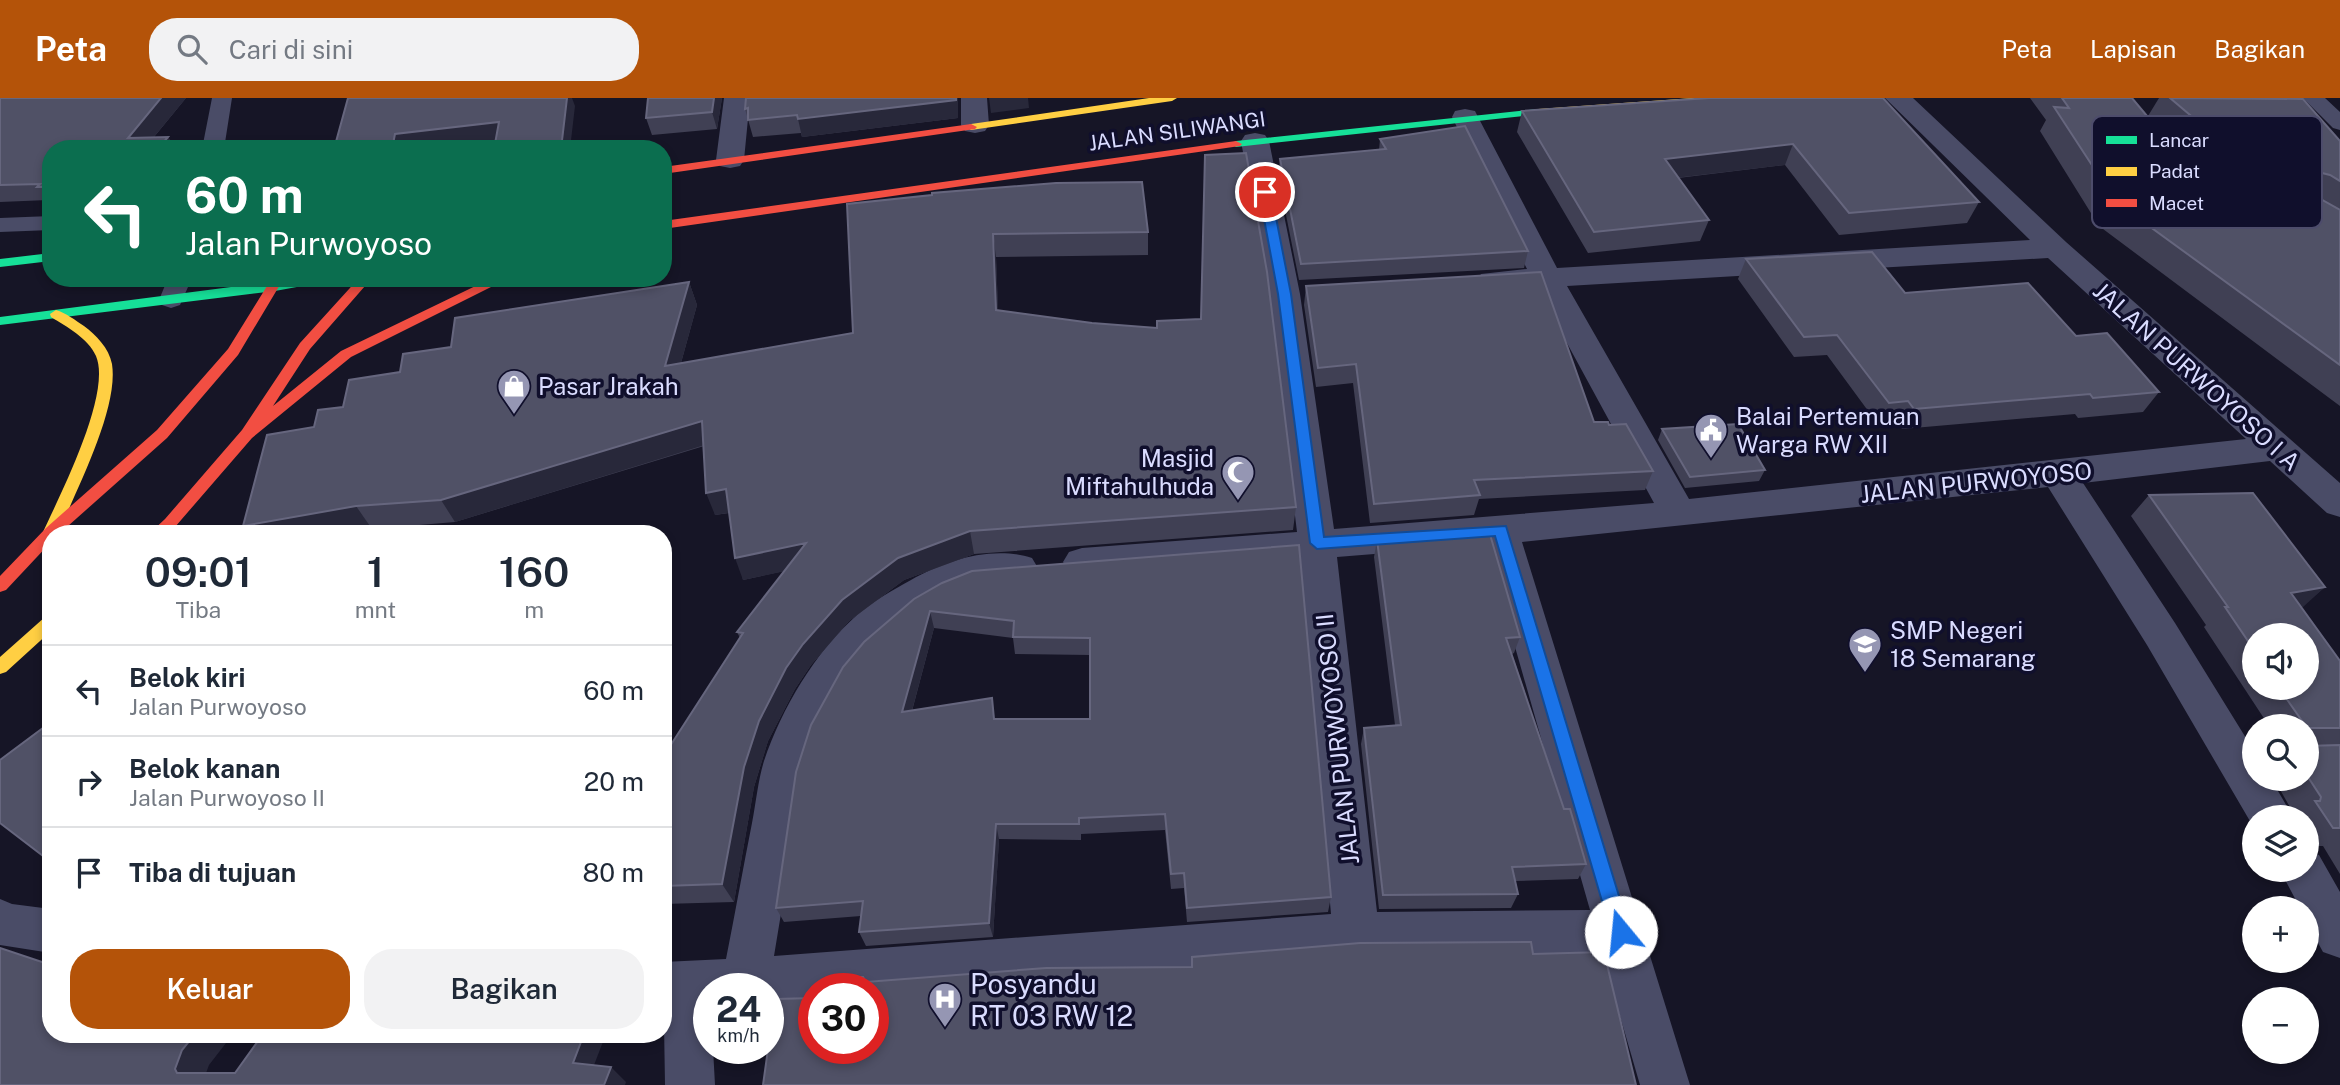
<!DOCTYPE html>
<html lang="id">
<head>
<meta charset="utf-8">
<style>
	:root { --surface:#fff; --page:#f2f2f3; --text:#1f2937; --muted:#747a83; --line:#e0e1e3; --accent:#b45309 }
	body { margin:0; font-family:"Public Sans",sans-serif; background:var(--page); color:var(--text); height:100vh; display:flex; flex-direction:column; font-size:26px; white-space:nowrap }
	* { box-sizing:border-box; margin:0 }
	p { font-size:23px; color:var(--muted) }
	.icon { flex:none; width:38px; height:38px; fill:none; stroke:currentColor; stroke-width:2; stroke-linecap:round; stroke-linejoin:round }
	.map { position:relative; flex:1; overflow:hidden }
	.details { position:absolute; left:42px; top:427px; width:630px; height:518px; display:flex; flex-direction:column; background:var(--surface); border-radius:28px; box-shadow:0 4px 10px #0003 }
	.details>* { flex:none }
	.hud { position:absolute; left:42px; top:42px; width:630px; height:147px; border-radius:28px; box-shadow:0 4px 10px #0003; background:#0b6e4f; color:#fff; overflow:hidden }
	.buttons { position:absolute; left:2242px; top:525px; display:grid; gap:14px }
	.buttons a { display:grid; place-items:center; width:77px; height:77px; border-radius:50%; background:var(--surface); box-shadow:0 4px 10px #0003; font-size:35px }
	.speed { position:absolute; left:693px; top:875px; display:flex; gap:14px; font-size:35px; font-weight:700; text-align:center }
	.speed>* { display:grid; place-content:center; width:91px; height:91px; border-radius:50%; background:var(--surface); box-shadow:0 4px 10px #0003; line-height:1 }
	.speed small { font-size:18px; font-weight:400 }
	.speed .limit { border:10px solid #d22; background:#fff; color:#111 }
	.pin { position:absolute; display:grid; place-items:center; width:60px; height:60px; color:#fff; margin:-30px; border:4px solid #fff; border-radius:50%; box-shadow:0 2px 7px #0007 }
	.me { position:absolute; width:77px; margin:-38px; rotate:343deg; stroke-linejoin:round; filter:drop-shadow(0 0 5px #0008) }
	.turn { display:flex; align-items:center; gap:24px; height:147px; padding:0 28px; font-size:32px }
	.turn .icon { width:91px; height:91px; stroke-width:2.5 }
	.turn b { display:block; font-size:49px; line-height:60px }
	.eta { display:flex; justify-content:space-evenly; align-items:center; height:119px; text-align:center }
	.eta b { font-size:42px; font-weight:600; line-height:49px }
	.primary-button { display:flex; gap:14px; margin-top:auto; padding:14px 28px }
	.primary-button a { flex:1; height:80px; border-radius:28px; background:var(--accent); color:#fff; font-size:28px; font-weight:600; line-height:80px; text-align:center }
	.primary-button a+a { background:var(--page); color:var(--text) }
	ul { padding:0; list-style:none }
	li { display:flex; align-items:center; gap:21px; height:91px; padding:0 28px; border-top:2px solid var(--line) }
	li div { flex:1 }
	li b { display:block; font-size:26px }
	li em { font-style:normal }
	header { display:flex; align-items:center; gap:42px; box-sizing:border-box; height:98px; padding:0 35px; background:var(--accent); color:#fff }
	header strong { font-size:33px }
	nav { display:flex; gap:38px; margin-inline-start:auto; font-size:24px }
	.search { width:490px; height:63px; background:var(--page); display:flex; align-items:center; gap:18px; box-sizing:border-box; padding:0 24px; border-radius:28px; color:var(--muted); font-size:26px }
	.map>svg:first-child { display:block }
</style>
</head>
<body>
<header>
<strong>Peta</strong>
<div class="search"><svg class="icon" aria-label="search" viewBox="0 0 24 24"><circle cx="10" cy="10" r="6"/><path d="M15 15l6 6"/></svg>Cari di sini</div>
<nav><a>Peta</a><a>Lapisan</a><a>Bagikan</a></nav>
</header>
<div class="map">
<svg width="2340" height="987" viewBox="0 0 2340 987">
	<rect width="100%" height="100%" fill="#161526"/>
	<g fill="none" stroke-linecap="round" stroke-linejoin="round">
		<path fill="#4a4c67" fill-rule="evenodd" d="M212,0H232L224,51H202Z
			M2303,0H2325L2340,14V32L2333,30Z
			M51,118V132L0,134V120Z
			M168,180H192L180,207L171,210L162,207L159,202Z"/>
		<path fill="#4a4c67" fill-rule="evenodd" d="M724,0H750L744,62L740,68L730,70L720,68L716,62Z
			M961,0H987L989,27L985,33L975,35L965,33L961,27Z
			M1885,0H1913L2066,144L2340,385V419L2327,415L2270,363L2083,385L2175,525L2254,653V681H2271L2293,719H2254V730L2147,547L2048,389L1522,444L1690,987H1640L1602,856L1356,858L873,896V891H814V901L768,904V891H709V950H713L715,987H665L663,864L726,861C735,816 743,770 752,725C756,705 758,682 764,663C782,610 815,554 857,517C873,503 893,492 911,482C945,462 993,447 1032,460L1038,470L1032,480L1019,485L957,492L886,538L850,578L821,627L806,664L774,858L1331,816L1300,462L1082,478L1069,474L1063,464L1069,454L1082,450L1297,434L1268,196L1241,43L1245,37L1255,35L1265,37L1269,43L1300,196L1334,431L1654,405L1537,190L1492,193L1481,190L1477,183L1481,176L1527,171L1452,19L1455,13L1465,11L1475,13L1478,19L1557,170L2030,142ZM2048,160L2246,341L1689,401L1567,188ZM1486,447L1590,812L1377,814L1337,459Z
			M2306,753L2319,757L2340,794V860L2323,854L2306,823V810H2300L2280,772H2306Z
			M0,801L12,806L51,811V855L0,847Z"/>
		<path fill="#16e098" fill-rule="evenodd" d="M1538,11L1542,12V16L1236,49L1230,46L1236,43Z
			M51,155V163L0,169V161Z
			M301,180H330L324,184L275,193L0,227V219Z"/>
		<path fill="#ffcf43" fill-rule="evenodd" d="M1149,0H1177L1172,3L971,32L965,29L971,26Z
			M1693,0H1745L1740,3L1538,17L1533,14L1538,11Z
			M56,212C66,215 75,222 84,228C96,237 109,250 112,266C119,311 76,392 59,434L51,436V440L43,434C60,397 112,296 96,258C88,240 67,229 51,219L50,216Z
			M51,517V533L6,574L0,576V559L45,519Z"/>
		<path fill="#f24e42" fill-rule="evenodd" d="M971,26L977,29L975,31L663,76V69Z
			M1236,43L1242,46L1240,48L663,131V123Z
			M272,180H284L238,257L167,340L59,436H51V444L6,492L0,494V478L46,430L157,332L228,251Z
			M359,180H372L310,251L273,308L341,253L492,180H509L351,259L252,340L175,429L167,436H149L165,421L242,332L300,245Z"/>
	</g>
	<path fill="#404054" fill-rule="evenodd" d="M0,0H186L154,39H168L176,51H51L50,106L48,102L0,104Z
		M722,0L717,31L652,37L646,20Z
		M958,0V20L802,39L801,35L753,39L745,11Z
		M1709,0L1979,104L1967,125L1839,137L1785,67L1678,80L1709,122L1700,143L1588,155L1517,34L1522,13Z
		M2030,0H2132L2148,18L2159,0H2284L2340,43V308L2099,128L2040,33L2046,22Z
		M1380,41L1528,153L1524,170L1299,182L1278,77L1280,61L1379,52Z
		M847,106L1148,134V157L996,159L998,213L1296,409L1293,432L974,456L904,482L849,523L811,567L795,591L768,643L754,689L734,804L663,806V659L740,540L737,534L784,473L743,482L729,415L715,417L704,348L455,424L372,431L342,436H250L243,428L314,329L343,309L400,274L451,249L689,184L697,207L681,265L853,235Z
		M1746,161L1905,195L2076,238L2159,294L2143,314L2078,320L2075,316L1902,331L1897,323L1877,325L1827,257L1794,259L1738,181Z
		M1306,188L1594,324L1609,327L1653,373L1645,392L1479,401L1474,417L1370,425L1353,285L1316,289L1304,207Z
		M1662,331L1765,372L1759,383L1685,390L1658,342Z
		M2149,397L2325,489L2301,509L2340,563V776L2323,748H2307L2306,719H2293L2295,718L2274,681H2306V628H2269L2204,529L2206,527L2131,418ZM2254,537L2306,590H2254Z
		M1377,442L1520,539L1514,555L1512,556L1564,711L1586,766L1578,781L1515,783L1518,796L1511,810L1379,811L1361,646L1364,630L1395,627L1374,459Z
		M1299,447L1331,799L1328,814L1187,824L1184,790L1171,791L1165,732L1081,736V742L999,741L993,839L866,848L859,834L861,818L784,824L776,810L914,501ZM934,530L1013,540L1015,556L1090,557V621H995L912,613Z"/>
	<path fill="#28283a" d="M161,0H186L144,51L128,40Z
		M567,0H572L575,8L570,51H561Z
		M714,0H722L717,31L712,14Z
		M958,0V20L802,39L798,21Z
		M989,0H1028L1029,10L991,15Z
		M499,24L508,42L433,51H392L395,36Z
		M168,39L176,51H158Z
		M1793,46L1785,67L1658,82L1665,61Z
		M993,136L996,159L999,235L996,212Z
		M689,184L697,207L674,290L665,268Z
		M702,323L711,345L455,424L441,402Z
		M726,391L734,414L715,417L706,395Z
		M356,408L372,431L342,436H250L243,428Z
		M970,433L974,456L904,482L849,523L811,567L795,591L768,643L754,689L734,804L722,786L744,669L759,623L786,570L803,546L842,502L898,460Z
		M806,445L814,467L743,482L735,460Z
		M2325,489L2303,509L2269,516L2291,495Z
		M930,513L934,530L907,631L902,614Z
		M996,726L999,741L993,839L989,825Z
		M195,936H233L209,967L202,986L177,975L175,971L182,952Z
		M584,936H606L589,980L573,965Z
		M611,969L626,984L625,987H604Z"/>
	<path fill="#505166" stroke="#66667e" stroke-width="2" fill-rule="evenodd" d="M0,0H161L128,40L168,39L158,51H51V89H37L40,86L0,87Z
		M348,0H567L561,51H494L499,24L395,36L392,51H334Z
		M648,0H714L712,14L646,20Z
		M746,0H956V2L798,21L797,17L748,22V10L745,11Z
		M1709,0H1883L1979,104L1849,115L1793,46L1665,61L1709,122L1594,134L1522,13Z
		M2062,0H2132L2147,18L2232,88L2252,95L2308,94L2340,112V267L2116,104L2054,9L2069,10Z
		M2170,0L2303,1L2340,43V83L2330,77L2306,71L2255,72Z
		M1465,28L1528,153L1301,166L1280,61L1386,51L1380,41Z
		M1246,55L1267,174L1296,409L970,433L898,460L842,502L803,546L786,570L759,623L744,669L722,786L663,788V659L743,535L737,534L806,445L735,460L726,391L706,395L702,323L441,402L356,408L243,428L267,337L314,329L318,312L343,309L349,282L400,274L403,256L451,249L455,220L689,184L665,268L853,235L847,106L932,97V95L1056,85L1142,84L1148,134L993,136L996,212L1092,225L1157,230V223L1201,221L1205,57Z
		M1872,154L1905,195L2028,185L2076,238L2107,235L2159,294L2093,300L2090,296L1914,311L1908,303L1889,305L1837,237L1804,239L1746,161Z
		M1541,174L1594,324H1608L1609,327L1626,326L1653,373L1474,382L1480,397L1374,406L1356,266L1318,270L1306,188Z
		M1738,326L1765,372L1690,379L1662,331Z
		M2253,395L2325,489L2291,495L2340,563V630H2307L2279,590H2306V537H2254V552L2225,509H2228L2149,397Z
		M1489,433L1520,539L1506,540L1564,711H1570L1586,766L1512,769L1518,796L1383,797L1364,630L1401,627L1377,442Z
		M1299,447L1331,799L1187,810L1184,775L1171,776L1165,716L1079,720V726H996L989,825L859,834L863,803L776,810L796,674L811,627L843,569L864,544L914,501L942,485L972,473ZM930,513L1014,523L1013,539L1090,540V621H994L992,600L902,614Z
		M51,624V758L47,761L0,725V662Z
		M2340,647V730H2333L2315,703H2320L2321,699L2306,676V648Z
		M1531,844L1533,856L1604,854L1636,987H763L775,901L814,900V950H873V891H852L854,879H863L866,884L1046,870L1192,869V859L1360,845Z
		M0,850L51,867V936H195L182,952L175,971L177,975H235L263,936H584L573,965L611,969L604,987H0Z"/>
	<path fill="#1a73e8" stroke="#114b97" stroke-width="2" d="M1265,90L1271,94L1291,196L1324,439L1506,428L1630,834L1628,841L1621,843L1614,841L1611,834L1495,438L1317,451L1310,445L1278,196L1259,94Z"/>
	<defs>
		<symbol id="shop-pin" viewBox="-11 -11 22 30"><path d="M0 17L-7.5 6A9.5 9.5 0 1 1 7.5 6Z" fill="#9596b3" stroke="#100f2c"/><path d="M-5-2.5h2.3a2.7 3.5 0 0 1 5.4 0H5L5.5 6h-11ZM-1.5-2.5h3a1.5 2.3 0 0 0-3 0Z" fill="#fff"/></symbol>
		<symbol id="civic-pin" viewBox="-11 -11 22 30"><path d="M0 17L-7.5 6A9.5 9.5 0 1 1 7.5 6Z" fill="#9596b3" stroke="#100f2c"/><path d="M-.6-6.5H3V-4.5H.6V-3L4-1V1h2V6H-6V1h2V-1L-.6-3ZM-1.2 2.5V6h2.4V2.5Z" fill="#fff"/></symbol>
		<symbol id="mosque-pin" viewBox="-11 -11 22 30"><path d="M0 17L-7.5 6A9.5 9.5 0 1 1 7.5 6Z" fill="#9596b3" stroke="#100f2c"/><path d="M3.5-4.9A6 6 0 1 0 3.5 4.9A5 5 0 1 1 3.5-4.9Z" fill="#fff"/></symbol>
		<symbol id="school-pin" viewBox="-11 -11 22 30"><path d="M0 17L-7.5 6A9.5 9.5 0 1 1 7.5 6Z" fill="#9596b3" stroke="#100f2c"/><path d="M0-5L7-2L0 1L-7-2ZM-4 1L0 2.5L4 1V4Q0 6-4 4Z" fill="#fff"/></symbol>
		<symbol id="hospital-pin" viewBox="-11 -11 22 30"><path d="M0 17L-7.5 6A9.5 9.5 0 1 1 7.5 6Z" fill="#9596b3" stroke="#100f2c"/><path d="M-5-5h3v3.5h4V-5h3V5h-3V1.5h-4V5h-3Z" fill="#fff"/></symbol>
	</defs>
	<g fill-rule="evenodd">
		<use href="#shop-pin" x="495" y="269" width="38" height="52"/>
		<use href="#civic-pin" x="1692" y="313" width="38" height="52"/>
		<use href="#mosque-pin" x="1219" y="355" width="38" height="52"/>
		<use href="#school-pin" x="1846" y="527" width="38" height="52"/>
		<use href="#hospital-pin" x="926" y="882" width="38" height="52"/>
	</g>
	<g text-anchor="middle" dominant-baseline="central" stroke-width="7" stroke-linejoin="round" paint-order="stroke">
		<g font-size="21" fill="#dadcff" stroke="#100f2c">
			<text transform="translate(1177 33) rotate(-8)">JALAN SILIWANGI</text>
		</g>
		<g font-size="24" fill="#dadcff" stroke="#100f2c">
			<text transform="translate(2197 278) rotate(42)">JALAN PURWOYOSO I A</text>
			<text transform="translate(1976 384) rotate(-6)">JALAN PURWOYOSO</text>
			<text transform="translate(1337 641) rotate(-96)">JALAN PURWOYOSO II</text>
		</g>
		<g font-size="24" fill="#dadcff" stroke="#100f2c" text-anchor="start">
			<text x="538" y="288">Pasar Jrakah</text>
			<text x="1736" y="318">Balai Pertemuan<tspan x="1736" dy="28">Warga RW XII</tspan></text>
			<text x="1214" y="360" text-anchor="end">Masjid<tspan x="1214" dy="28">Miftahulhuda</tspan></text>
			<text x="1890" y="532">SMP Negeri<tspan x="1890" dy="28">18 Semarang</tspan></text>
		</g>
		<g font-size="28" fill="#dadcff" stroke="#100f2c" text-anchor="start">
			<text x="970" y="885">Posyandu<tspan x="970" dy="32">RT 03 RW 12</tspan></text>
		</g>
	</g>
	<rect x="2092" y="18" width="230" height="112" rx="10" fill="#100f2c" stroke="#4d4c6b" stroke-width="2"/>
	<rect x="2106" y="38" width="31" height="8" fill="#16e098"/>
	<rect x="2106" y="69" width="31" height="9" fill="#ffcf43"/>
	<rect x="2106" y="101" width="31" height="8" fill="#f24e42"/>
	<g font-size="19" fill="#dadcff">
		<text x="2149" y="49">Lancar</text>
		<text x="2149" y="80">Padat</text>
		<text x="2149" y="112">Macet</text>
	</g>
</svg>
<div class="buttons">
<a><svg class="icon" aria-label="sound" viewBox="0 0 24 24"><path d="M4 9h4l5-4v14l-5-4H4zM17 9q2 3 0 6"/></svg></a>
<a><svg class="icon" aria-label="search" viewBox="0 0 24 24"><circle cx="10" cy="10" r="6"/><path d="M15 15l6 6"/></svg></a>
<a><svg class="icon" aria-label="layers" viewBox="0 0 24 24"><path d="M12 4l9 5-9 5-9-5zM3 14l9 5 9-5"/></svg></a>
<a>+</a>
<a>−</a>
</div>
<div class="speed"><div>24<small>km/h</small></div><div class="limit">30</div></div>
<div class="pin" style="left:1265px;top:94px;background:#d93025"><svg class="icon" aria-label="arrive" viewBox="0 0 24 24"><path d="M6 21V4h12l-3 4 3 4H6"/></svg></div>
<svg class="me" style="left:1621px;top:834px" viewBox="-20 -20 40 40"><circle r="19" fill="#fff"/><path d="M0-13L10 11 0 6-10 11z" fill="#1a73e8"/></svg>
<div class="hud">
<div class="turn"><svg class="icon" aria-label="left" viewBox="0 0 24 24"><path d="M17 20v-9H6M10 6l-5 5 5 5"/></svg><div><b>60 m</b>Jalan Purwoyoso</div></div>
</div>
<section class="details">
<div class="eta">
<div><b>09:01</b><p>Tiba</p></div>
<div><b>1</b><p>mnt</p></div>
<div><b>160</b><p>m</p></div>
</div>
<ul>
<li><svg class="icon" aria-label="left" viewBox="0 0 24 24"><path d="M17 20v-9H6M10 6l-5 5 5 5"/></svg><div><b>Belok kiri</b><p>Jalan Purwoyoso</p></div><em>60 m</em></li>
<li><svg class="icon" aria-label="right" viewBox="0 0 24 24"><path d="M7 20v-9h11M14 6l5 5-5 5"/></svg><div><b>Belok kanan</b><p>Jalan Purwoyoso II</p></div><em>20 m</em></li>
<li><svg class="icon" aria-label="arrive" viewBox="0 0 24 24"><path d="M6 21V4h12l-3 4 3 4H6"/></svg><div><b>Tiba di tujuan</b></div><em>80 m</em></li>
</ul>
<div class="primary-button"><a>Keluar</a><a>Bagikan</a></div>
</section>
</div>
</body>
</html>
